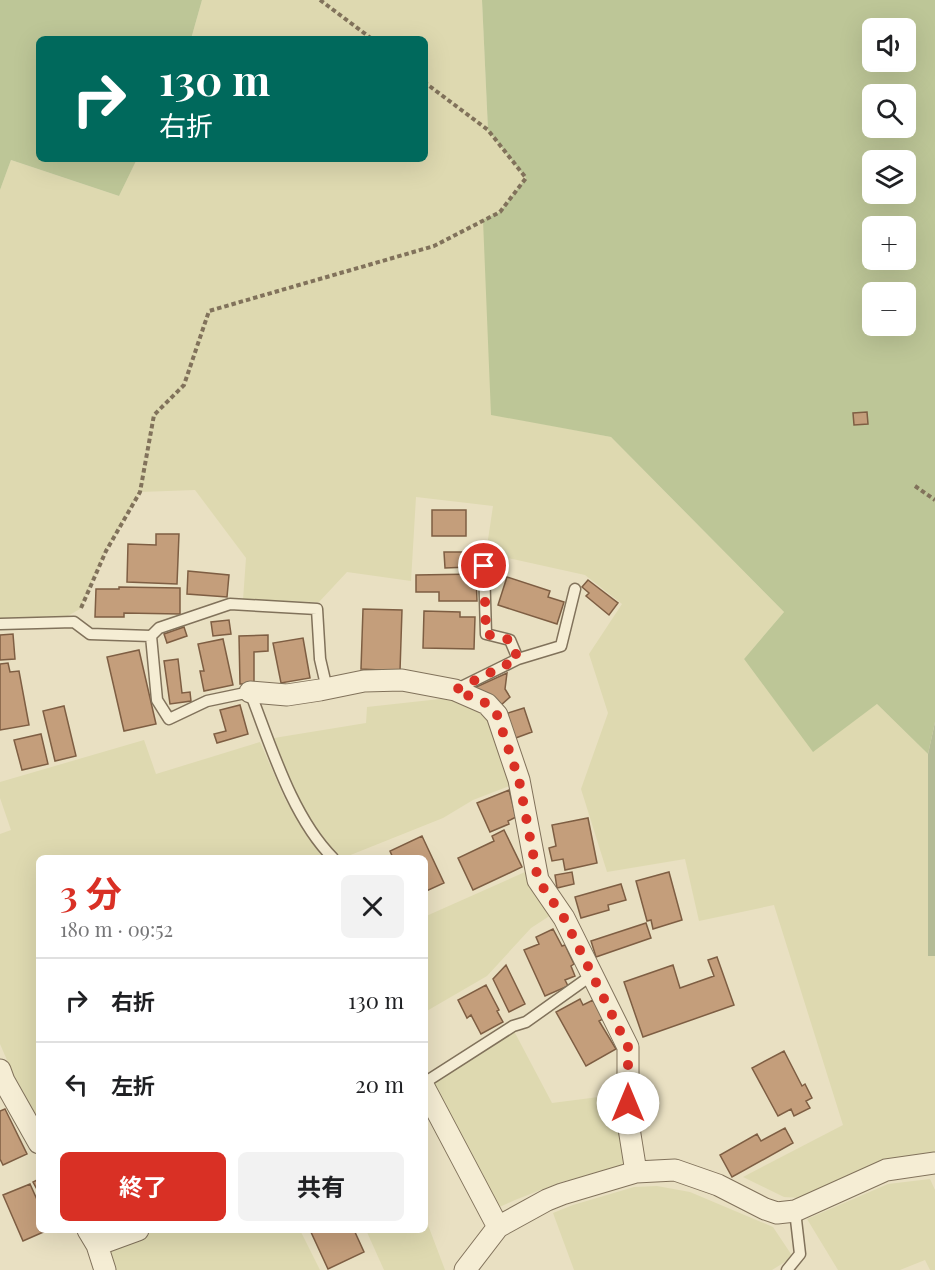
<!DOCTYPE html>
<html lang="ja">
<head>
<meta charset="utf-8">
<style>
	:root { --surface:#fff; --page:#f2f2f2; --text:#202124; --muted:#757577; --line:#e0e0e0; --accent:#d93025 }
	body { margin:0; font-family:"Playfair Display","Noto Sans JP",serif; background:var(--page); color:var(--text); height:100vh; display:flex; flex-direction:column; font-size:22px; white-space:nowrap }
	* { box-sizing:border-box; margin:0 }
	p { font-size:20px; color:var(--muted) }
	.icon { flex:none; width:33px; height:33px; fill:none; stroke:currentColor; stroke-width:2; stroke-linecap:round; stroke-linejoin:round }
	.map { position:relative; flex:1; overflow:hidden }
	.side { position:absolute; left:36px; top:855px; width:392px; height:378px; display:flex; flex-direction:column; background:var(--surface); border-radius:9px; box-shadow:0 6px 24px #0002 }
	.side>* { flex:none }
	.banner { position:absolute; left:36px; top:36px; width:392px; height:126px; border-radius:9px; box-shadow:0 6px 24px #0002; background:#00695c; color:#fff; overflow:hidden }
	.controls { position:absolute; left:862px; top:18px; display:grid; gap:12px }
	.controls a { display:grid; place-items:center; width:54px; height:54px; border-radius:9px; background:var(--surface); box-shadow:0 6px 24px #0002; font-size:30px }
	.pin { position:absolute; display:grid; place-items:center; width:51px; height:51px; color:#fff; margin:-26px; border:3px solid #fff; border-radius:50%; box-shadow:0 2px 6px #0007 }
	.me { position:absolute; width:66px; margin:-33px; rotate:0deg; stroke-linejoin:round; filter:drop-shadow(0 0 4px #0008) }
	.turn { display:flex; align-items:center; gap:21px; height:126px; padding:0 24px; font-size:27px }
	.turn .icon { width:78px; height:78px; stroke-width:2.5 }
	.turn b { display:block; font-size:42px; line-height:51px }
	.round { display:grid; place-items:center; flex:none; width:63px; height:63px; border-radius:9px; background:var(--page) }
	.summary { display:flex; align-items:center; justify-content:space-between; height:102px; padding:0 24px }
	h1 { font-size:36px; font-weight:700; line-height:45px; color:var(--accent) }
	.cta { display:flex; gap:12px; margin-top:auto; padding:12px 24px }
	.cta a { flex:1; height:69px; border-radius:9px; background:var(--accent); color:#fff; font-size:24px; font-weight:700; line-height:69px; text-align:center }
	.cta a+a { background:var(--page); color:var(--text) }
	ul { padding:0; list-style:none }
	li { display:flex; align-items:center; gap:18px; height:84px; padding:0 24px; border-top:2px solid var(--line) }
	li div { flex:1 }
	li b { display:block; font-size:22px }
	li em { font-style:normal }
	.map>svg:first-child { display:block }
</style>
</head>
<body>
<div class="map">
<svg width="935" height="1270" viewBox="0 0 935 1270">
	<rect width="100%" height="100%" fill="#e9e0c2"/>
	<path fill="#ded9b0" d="M202,0H482L488,130L526,178L500,212L491,414L611,437L784,612L744,659L813,751L877,704L928,754V956H935V1154L895,1158L801,1198L784,1197L743,1177L843,1125L774,905L699,921L685,859L607,872L581,789L608,713L589,654L622,604L585,575L486,553L493,506L416,497L411,581L347,572L319,602L243,600L246,558L195,490L140,492L106,551L80,609L66,617L0,618V190L11,160L119,196L137,159H424V39H191Z
		M449,698L491,719L512,785L473,800L443,818L343,858H339L326,844L294,794L274,738L366,723L367,707Z
		M144,740L156,774L260,742L285,799L318,851L324,858H39V1120L13,1074L0,1044V834L11,830L0,798V782Z
		M525,872L551,915L531,928L487,976L425,1012L424,917Z
		M514,1031L552,1103L622,1094L626,1165L561,1182L515,1200L495,1209L431,1085Z
		M930,1179L935,1190V1270H930L925,1260L900,1270H838L807,1219L888,1184Z
		M657,1186L690,1192L773,1227L793,1257L772,1270H574L553,1213L573,1205L634,1187Z
		M425,1217L445,1270H384L366,1230H424Z
		M151,1230H300L320,1270H113L109,1261L111,1249Z"/>
	<path fill="#bdc697" fill-rule="evenodd" d="M0,0H202L191,39H39V159H137L119,196L11,160L0,190Z
		M482,0H935V722L928,754L877,704L813,752L744,659L784,612L611,437L491,415L483,220L500,212L526,178L488,130ZM873,28H906V62H873ZM873,94H906V128H873ZM873,160H906V194H873ZM873,226H906V260H873ZM873,292H906V326H873Z"/>
	<path fill="#b4bb96" d="M935,722V956H928V754Z"/>
	<path fill="#c49e7b" stroke="#7e5e43" stroke-width="1.5" d="M867,412L868,424L854,425L853,413Z
		M432,510H466V536H432Z
		M156,534H179L177,584L127,582L128,544L156,545Z
		M444,552H469V567L445,568Z
		M188,571L229,575L227,597L187,594Z
		M476,574L477,601H439V592H416V575Z
		M507,577L550,591L548,597L564,602L557,624L498,605Z
		M588,580L618,603L609,615L586,596L589,593L582,587Z
		M119,587L180,588V614L124,613V617H95L96,589H119Z
		M363,609L402,610L400,671L361,669Z
		M424,611L460,612V617H475L474,649L423,648Z
		M229,620L231,634L213,636L211,622Z
		M184,627L187,636L167,643L164,634Z
		M13,634L15,659L0,660V635Z
		M268,635V651L254,652V684H240L239,636Z
		M303,638L310,678L281,683L273,643Z
		M223,639L233,685L204,691L200,671H204L198,644Z
		M139,650L156,724L124,731L107,657Z
		M178,659L182,693L190,692L191,701L170,704L164,661Z
		M8,663L10,672L19,671L29,725L0,730V664Z
		M507,673L505,689L510,697L501,705L474,688Z
		M240,705L248,734L217,743L214,734L226,731L220,710Z
		M64,706L76,756L55,761L43,711Z
		M524,708L532,732L513,739L505,714Z
		M41,734L48,764L22,770L14,740Z
		M509,790L516,817L508,821L509,824L490,832L477,803Z
		M588,818L597,863L565,870L563,859L552,861L549,848L556,846L552,825Z
		M504,830L522,867L473,890L458,858L494,841L492,836Z
		M422,836L444,883L424,892V858H393L390,851Z
		M572,872L574,884L557,888L555,875Z
		M669,872L682,920L653,929L651,920L647,921L636,881Z
		M621,884L626,900L608,905L609,910L581,918L575,897Z
		M646,923L651,938L596,957L591,941Z
		M553,929L562,946L565,945L574,964L571,966L575,976L565,980L568,986L545,996L524,950L539,944L536,937Z
		M717,957L734,1005L643,1037L624,982L673,965L680,988L714,976L708,960Z
		M506,965L525,1004L509,1012L493,979Z
		M486,985L499,1010L497,1011L503,1022L481,1034L471,1015L467,1018L458,1000Z
		M580,999L583,1005L593,1000L603,1019L599,1021L616,1049L586,1066L556,1012Z
		M784,1051L802,1086L805,1084L812,1098L806,1101L810,1108L794,1116L791,1109L778,1116L752,1068Z
		M5,1109L27,1154L3,1165L0,1159V1111Z
		M785,1128L793,1143L732,1177L720,1155L757,1134L761,1141Z
		M39,1179V1193L33,1182Z
		M30,1184L39,1204V1230H48L23,1241L3,1195Z
		M310,1230H354L364,1252L328,1269Z"/>
	<g fill="none" stroke-linecap="round" stroke-linejoin="round">
		<defs>
			<path id="service" d="M484,566L486,634L510,640L518,659
				M0,624L74,622L90,634L151,636L157,700L169,719L207,701L250,692C271,746 292,817 333,858
				M151,636L159,628L230,604L317,609L320,659L327,689
				M455,690L518,659L561,646L575,589
				M424,1083L513,1026L526,1022L592,975
				M787,1270L800,1254L795,1211"/>
			<path id="minor" d="M250,692L287,695L320,690L364,681L402,680L455,690L487,704L497,715L519,780L538,880L564,918L628,1047V1122L636,1172
				M0,1070L4,1081L39,1143
				M424,1087L498,1227
				M88,1230L97,1245L105,1270
				M97,1245L138,1230
				M465,1270L498,1227L547,1200L562,1194L636,1172L675,1170L718,1185L765,1209L777,1213L795,1211L886,1170L935,1163"/>
		</defs>
		<use href="#service" stroke="#81725b" stroke-width="13"/>
		<use href="#minor" stroke="#81725b" stroke-width="23"/>
		<path stroke="#81725b" stroke-width="4" stroke-dasharray="4.5 3" stroke-linecap="butt" d="M320,0L372,39
			M915,486L935,500
			M81,608L106,551L140,492L154,415L184,385L209,311L434,246L500,212L526,178L488,130L424,82"/>
		<use href="#service" stroke="#f5edd4" stroke-width="10"/>
		<use href="#minor" stroke="#f5edd4" stroke-width="21"/>
	</g>
	<g fill="none" stroke-linecap="round" stroke-linejoin="round">
		<path stroke="#d93025" stroke-width="10" stroke-dasharray="0 18" d="M484,566L486,634L510,640L518,659L455,690L488,704L497,715L519,780L538,880L564,918L628,1047V1103"/>
	</g>
</svg>
<div class="controls">
<a><svg class="icon" aria-label="sound" viewBox="0 0 24 24"><path d="M4 9h4l5-4v14l-5-4H4zM17 9q2 3 0 6"/></svg></a>
<a><svg class="icon" aria-label="search" viewBox="0 0 24 24"><circle cx="10" cy="10" r="6"/><path d="M15 15l6 6"/></svg></a>
<a><svg class="icon" aria-label="layers" viewBox="0 0 24 24"><path d="M12 4l9 5-9 5-9-5zM3 14l9 5 9-5"/></svg></a>
<a>+</a>
<a>−</a>
</div>
<div class="pin" style="left:484px;top:566px;background:#d93025"><svg class="icon" aria-label="arrive" viewBox="0 0 24 24"><path d="M6 21V4h12l-3 4 3 4H6"/></svg></div>
<svg class="me" style="left:628px;top:1103px" viewBox="-20 -20 40 40"><circle r="19" fill="#fff"/><path d="M0-13L10 11 0 6-10 11z" fill="#d93025"/></svg>
<div class="banner">
<div class="turn"><svg class="icon" aria-label="right" viewBox="0 0 24 24"><path d="M7 20v-9h11M14 6l5 5-5 5"/></svg><div><b>130 m</b>右折</div></div>
</div>
<section class="side">
<div class="summary"><div><h1>3 分</h1><p>180 m · 09:52</p></div><a class="round"><svg class="icon" aria-label="close" viewBox="0 0 24 24"><path d="M6 6l12 12M18 6L6 18"/></svg></a></div>
<ul>
<li><svg class="icon" aria-label="right" viewBox="0 0 24 24"><path d="M7 20v-9h11M14 6l5 5-5 5"/></svg><div><b>右折</b></div><em>130 m</em></li>
<li><svg class="icon" aria-label="left" viewBox="0 0 24 24"><path d="M17 20v-9H6M10 6l-5 5 5 5"/></svg><div><b>左折</b></div><em>20 m</em></li>
</ul>
<div class="cta"><a>終了</a><a>共有</a></div>
</section>
</div>
</body>
</html>
